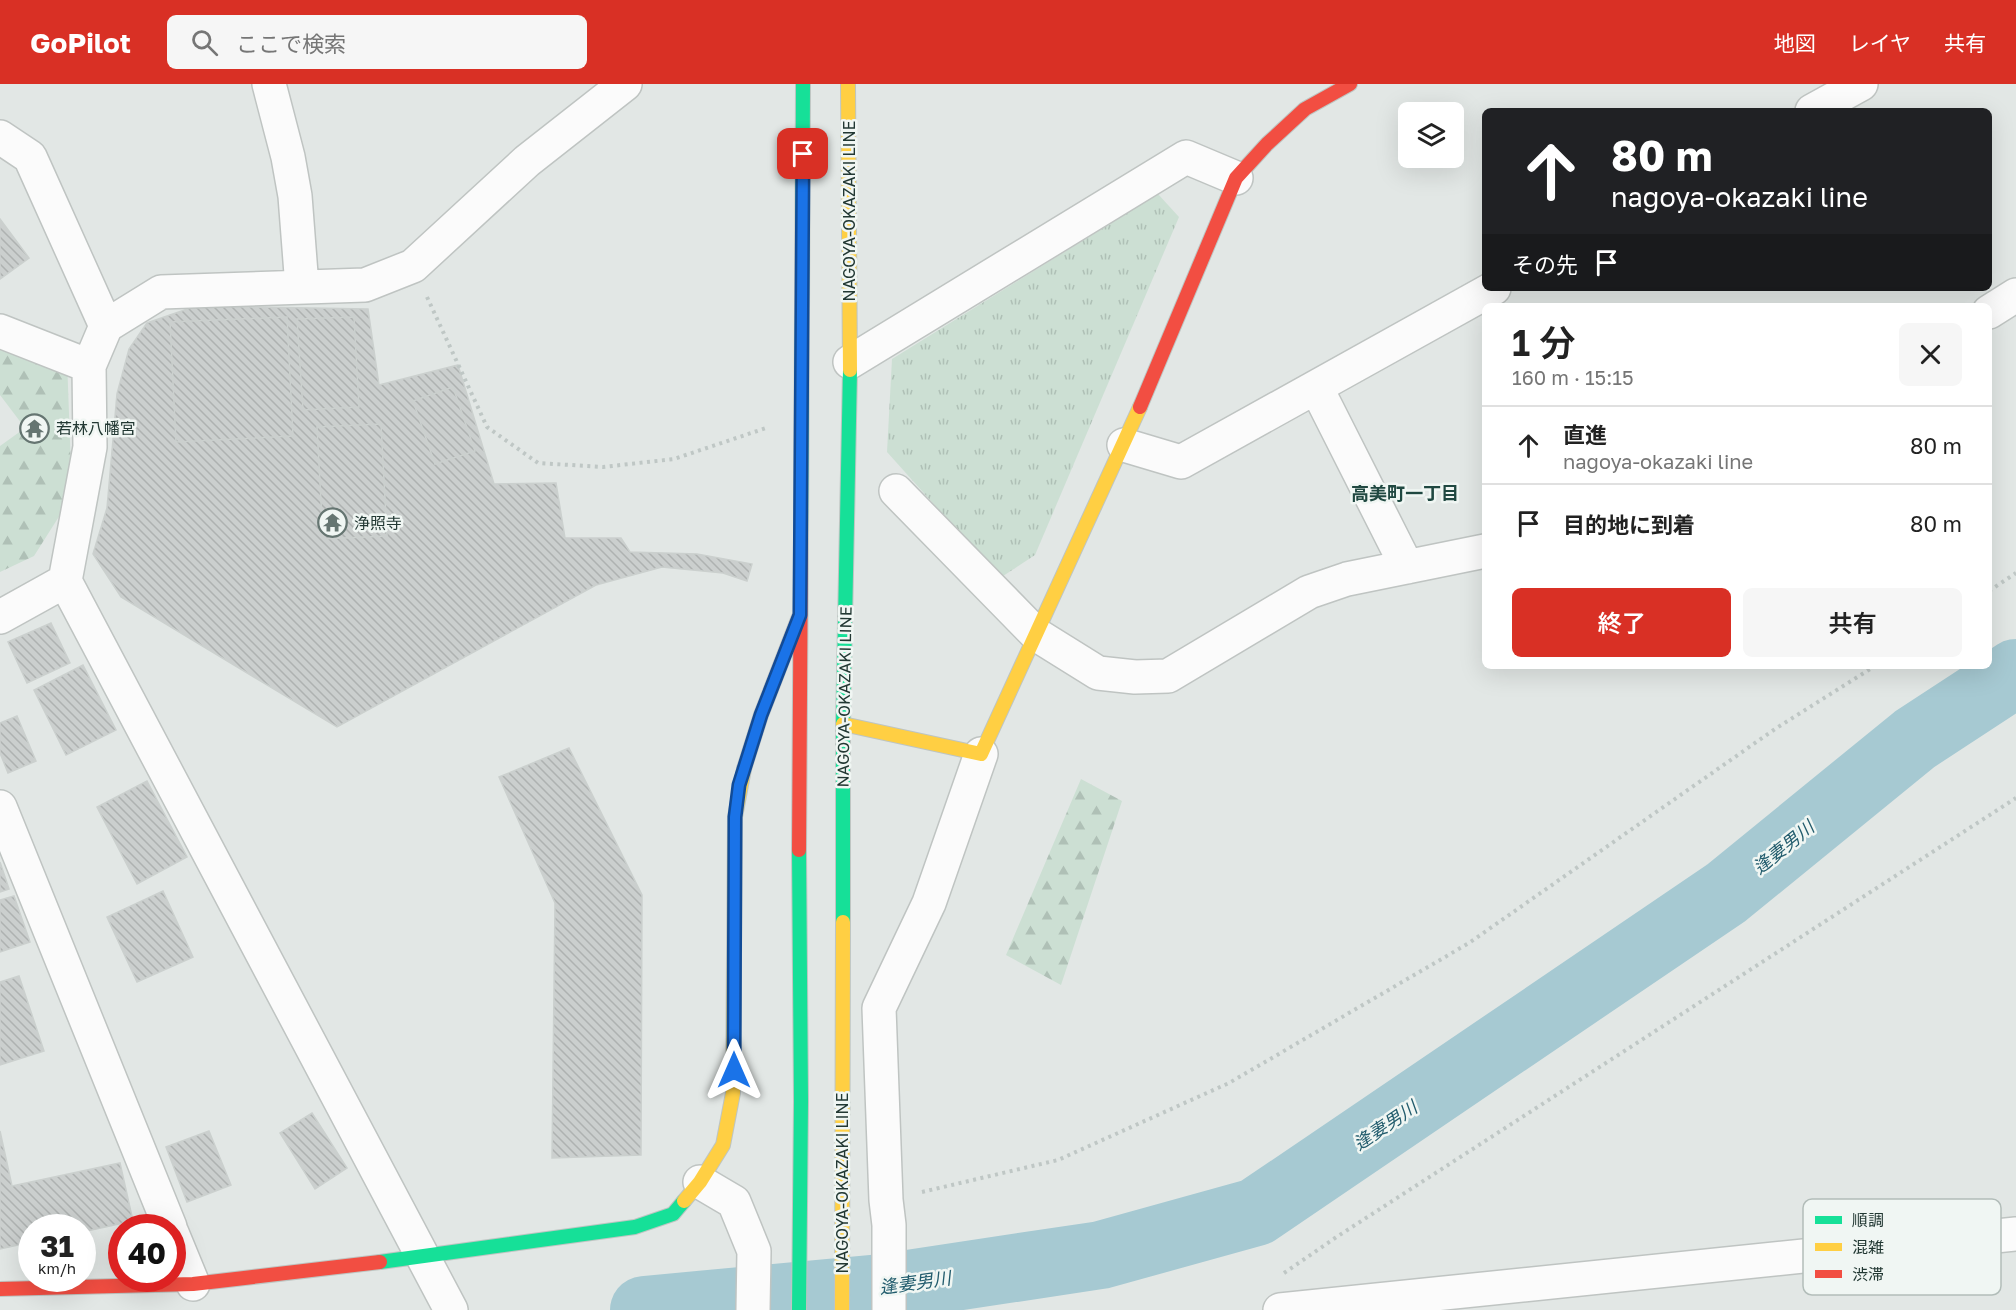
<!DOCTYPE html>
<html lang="ja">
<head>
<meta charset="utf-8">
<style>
	:root { --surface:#fff; --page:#f6f6f6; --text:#222; --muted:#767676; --line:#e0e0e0; --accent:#d93025 }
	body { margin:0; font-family:"Golos Text","Noto Sans JP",sans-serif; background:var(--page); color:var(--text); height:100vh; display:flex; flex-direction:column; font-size:22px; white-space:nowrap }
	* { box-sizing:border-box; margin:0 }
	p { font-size:20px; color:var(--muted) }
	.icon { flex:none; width:33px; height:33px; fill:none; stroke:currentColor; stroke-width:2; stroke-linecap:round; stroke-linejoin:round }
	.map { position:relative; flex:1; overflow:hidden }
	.drawer { position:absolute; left:1482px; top:219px; width:510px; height:366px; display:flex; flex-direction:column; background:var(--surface); border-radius:9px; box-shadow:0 6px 24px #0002 }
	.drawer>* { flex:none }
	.top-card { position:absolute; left:1482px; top:24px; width:510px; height:183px; border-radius:9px; box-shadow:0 6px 24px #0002; background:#202124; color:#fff; overflow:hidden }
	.tools { position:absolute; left:1398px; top:18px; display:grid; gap:12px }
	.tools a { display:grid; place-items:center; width:66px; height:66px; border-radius:9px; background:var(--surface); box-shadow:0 6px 24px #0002; font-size:30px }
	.speed { position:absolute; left:18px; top:1130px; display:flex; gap:12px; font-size:30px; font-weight:700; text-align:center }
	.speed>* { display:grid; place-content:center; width:78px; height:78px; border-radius:50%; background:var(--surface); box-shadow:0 6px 24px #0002; line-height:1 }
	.speed small { font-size:15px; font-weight:400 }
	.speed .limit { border:9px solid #d22; background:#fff; color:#111 }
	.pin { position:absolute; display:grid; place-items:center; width:51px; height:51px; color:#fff; margin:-26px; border-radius:12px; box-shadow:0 3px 9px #0006 }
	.me { position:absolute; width:66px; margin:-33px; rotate:0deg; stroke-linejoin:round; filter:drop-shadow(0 0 4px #0008) }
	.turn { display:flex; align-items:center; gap:21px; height:126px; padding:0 30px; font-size:27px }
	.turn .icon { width:78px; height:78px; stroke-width:2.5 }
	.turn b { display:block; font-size:42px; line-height:51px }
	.then { display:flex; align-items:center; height:57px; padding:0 30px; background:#0003; gap:12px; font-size:22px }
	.round { display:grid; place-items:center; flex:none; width:63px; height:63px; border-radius:9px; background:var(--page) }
	.overview { display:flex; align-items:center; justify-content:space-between; height:102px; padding:0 30px }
	h1 { font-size:36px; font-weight:600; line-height:45px }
	.cta { display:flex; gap:12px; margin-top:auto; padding:12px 30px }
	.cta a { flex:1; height:69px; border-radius:9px; background:var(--accent); color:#fff; font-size:24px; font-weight:600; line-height:69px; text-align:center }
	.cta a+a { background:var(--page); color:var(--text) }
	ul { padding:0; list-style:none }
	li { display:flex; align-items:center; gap:18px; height:78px; padding:0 30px; border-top:2px solid var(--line) }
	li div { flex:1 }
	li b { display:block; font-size:22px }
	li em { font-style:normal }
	header { display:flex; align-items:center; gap:36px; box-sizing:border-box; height:84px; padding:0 30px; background:var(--accent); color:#fff }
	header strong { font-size:28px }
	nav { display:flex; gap:33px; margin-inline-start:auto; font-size:21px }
	.search { width:420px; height:54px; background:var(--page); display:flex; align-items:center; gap:15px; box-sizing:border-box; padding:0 21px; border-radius:9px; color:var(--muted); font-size:22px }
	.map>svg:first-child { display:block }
</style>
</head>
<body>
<header>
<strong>GoPilot</strong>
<div class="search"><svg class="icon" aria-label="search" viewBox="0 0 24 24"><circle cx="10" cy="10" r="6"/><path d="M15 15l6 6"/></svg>ここで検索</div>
<nav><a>地図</a><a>レイヤ</a><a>共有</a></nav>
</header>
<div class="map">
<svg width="2016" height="1226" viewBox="0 0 2016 1226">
	<defs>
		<pattern id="forest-firs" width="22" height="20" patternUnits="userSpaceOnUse" patternTransform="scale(1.5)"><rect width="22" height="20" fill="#ccdfd3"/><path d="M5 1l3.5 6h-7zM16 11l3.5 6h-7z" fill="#afc0b6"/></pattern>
		<pattern id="park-tufts" width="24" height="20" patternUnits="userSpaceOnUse" patternTransform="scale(1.5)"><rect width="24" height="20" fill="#ccdfd3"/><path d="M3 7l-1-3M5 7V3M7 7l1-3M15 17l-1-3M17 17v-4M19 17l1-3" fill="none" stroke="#afc0b6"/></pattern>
		<pattern id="building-back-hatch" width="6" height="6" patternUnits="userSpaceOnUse" patternTransform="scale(1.5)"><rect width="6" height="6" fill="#cbcfce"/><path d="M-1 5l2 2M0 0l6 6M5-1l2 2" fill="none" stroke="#aeb2b1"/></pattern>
	</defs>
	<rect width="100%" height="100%" fill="#e2e7e5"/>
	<path fill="url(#forest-firs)" d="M0,252L67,275L72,412L34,472L0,488V362L25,344L0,311Z
		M1081,695L1122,717L1061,901L1006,871Z"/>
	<path fill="url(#park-tufts)" d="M1158,110L1179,133L1035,471L1000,494L887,368L892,275Z"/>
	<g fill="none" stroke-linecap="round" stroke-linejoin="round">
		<path stroke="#a6c9d2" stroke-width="68" d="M644,1226L881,1204L1101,1171L1256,1128L1726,809L1915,655L2016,589"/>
	</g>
	<path fill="url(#building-back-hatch)" stroke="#cbd0ce" stroke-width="1.5" d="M0,135L29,174L0,195Z
		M196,222L368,225L379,301L458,281L494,400L556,399L565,454H621L630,468L697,470L752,480L747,497L723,489L662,483L596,501L337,643L121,513L93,470L107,424L117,310L129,265L147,239Z
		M287,233L293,352L176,358L170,238Z
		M354,233L359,323L303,326L297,235Z
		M453,303L475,367L435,380L413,317Z
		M381,340L387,452L323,455L317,343Z
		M51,539L70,579L27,599L8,558Z
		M83,581L116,646L66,671L34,606Z
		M17,632L36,677L8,689L0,669V639Z
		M569,664L642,811L641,1071L552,1074L555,819L499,693Z
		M147,697L187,773L137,800L97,723Z
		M0,778L9,805L0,808Z
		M163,807L193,873L137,898L107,833Z
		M14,812L30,858L0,868V816Z
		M19,892L44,967L0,981V898Z
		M312,1029L347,1084L315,1105L280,1049Z
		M0,1047L12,1102L120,1079L133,1137L82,1148V1143H32V1158L0,1165Z
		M209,1047L231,1101L187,1118L166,1063Z"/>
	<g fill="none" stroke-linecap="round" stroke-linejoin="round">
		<defs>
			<path id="street" d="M269,0L288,73L295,112L302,203
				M1812,27L1861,0
				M0,53L30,73L106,242
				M1989,228L2016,211
				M0,247L89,282
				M850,278L1186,73L1236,94
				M1316,303L1407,483
				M1124,361L1181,378L1494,204
				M896,407L1037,551L1098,589L1135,593L1168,592L1309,508L1347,495L1485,467
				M0,533L65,497
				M0,723L170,1143
				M700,1098L734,1118L754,1167L753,1226
				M172,1149L193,1200
				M451,1226L65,497L90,363L89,282L106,242L161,208L365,201L413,182L527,77L625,0
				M889,1226V1141L886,1116L879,924L929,819L981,670
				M1280,1226L2016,1150"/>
			<path id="fast" d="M801,453L803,0
				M799,766L801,1017L799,1226
				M843,838V640L850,286
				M380,1178L635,1143L673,1130L684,1117"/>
			<path id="slow" d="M848,0L850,286
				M843,640L981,670L1140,323
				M684,1117L700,1098L723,1061L733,1009L735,733L744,685
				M842,1226L843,838"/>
			<path id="jam" d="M1140,323L1236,94L1267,60L1305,25L1350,0
				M744,685L761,631L799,533
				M799,766L801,453
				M0,1205L193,1200L380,1178"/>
		</defs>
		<use href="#street" stroke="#bfc4c2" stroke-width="36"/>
		<use href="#fast" stroke="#bec5c2" stroke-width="16"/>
		<use href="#slow" stroke="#bec5c2" stroke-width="16"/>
		<use href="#jam" stroke="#bec5c2" stroke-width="16"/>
		<path stroke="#bfc7c5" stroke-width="4" stroke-dasharray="3 4.5" stroke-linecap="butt" d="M427,213L487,343L538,379L603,383L674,375L766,344
			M1989,507L2016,489
			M922,1108L1058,1076L1229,999L1469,859L1775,645L1875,582
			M1284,1189L1335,1154L2016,714"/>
		<use href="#street" stroke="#fbfbfb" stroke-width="33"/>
		<use href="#fast" stroke="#16e098" stroke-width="14"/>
		<use href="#slow" stroke="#ffcf43" stroke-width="14"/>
		<use href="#jam" stroke="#f24e42" stroke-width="14"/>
	</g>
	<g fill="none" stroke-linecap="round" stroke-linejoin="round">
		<defs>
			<path id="route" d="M734,986L735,733L739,701L761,631L800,531L803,70"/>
		</defs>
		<use href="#route" stroke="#114b97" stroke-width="15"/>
		<use href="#route" stroke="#1a73e8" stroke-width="10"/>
	</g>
	<defs>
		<symbol id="temple-ring" viewBox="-11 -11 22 22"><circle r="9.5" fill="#f0f6f3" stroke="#657571" stroke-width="1.5"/><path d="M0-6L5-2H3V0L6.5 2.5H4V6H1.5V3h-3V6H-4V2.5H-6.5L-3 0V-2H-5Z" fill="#657571"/></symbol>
	</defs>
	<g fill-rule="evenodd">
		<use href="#temple-ring" x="18" y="328" width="33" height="33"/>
		<use href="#temple-ring" x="316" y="422" width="33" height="33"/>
	</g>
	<g text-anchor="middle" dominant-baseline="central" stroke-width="5" stroke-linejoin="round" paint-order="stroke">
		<g font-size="16" fill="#223833" stroke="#f0f6f3">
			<text transform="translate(849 127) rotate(-90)">NAGOYA-OKAZAKI LINE</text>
			<text transform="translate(844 613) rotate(-89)">NAGOYA-OKAZAKI LINE</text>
			<text transform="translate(842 1099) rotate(-90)">NAGOYA-OKAZAKI LINE</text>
		</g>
		<g font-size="16" fill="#223833" stroke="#f0f6f3" text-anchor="start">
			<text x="56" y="344">若林八幡宮</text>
			<text x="354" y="439">浄照寺</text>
		</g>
		<g font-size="18" font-weight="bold" fill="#204841" stroke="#f0f6f3">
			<text x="1405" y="409">高美町一丁目</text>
		</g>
		<g font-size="18" font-style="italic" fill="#225c6d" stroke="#f0f6f3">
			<text transform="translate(1783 763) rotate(-39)">逢妻男川</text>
			<text transform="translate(1385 1041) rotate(-34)">逢妻男川</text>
			<text transform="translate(915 1198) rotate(-8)">逢妻男川</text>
		</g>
	</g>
	<rect x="1803" y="1115" width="198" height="96" rx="9" fill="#f0f6f3" stroke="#b2bdb9" stroke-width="1.5"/>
	<rect x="1815" y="1132" width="27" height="8" fill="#16e098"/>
	<rect x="1815" y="1159" width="27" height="8" fill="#ffcf43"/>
	<rect x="1815" y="1186" width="27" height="8" fill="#f24e42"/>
	<g font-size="16" fill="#223833">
		<text x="1852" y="1142">順調</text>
		<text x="1852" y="1169">混雑</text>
		<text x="1852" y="1196">渋滞</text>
	</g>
</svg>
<div class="tools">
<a><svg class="icon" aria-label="layers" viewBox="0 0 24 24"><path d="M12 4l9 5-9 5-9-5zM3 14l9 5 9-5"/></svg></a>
</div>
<div class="speed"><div>31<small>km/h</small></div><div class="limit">40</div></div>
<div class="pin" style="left:803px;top:70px;background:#d93025"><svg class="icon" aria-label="arrive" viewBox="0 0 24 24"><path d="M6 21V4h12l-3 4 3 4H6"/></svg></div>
<svg class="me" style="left:734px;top:986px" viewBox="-20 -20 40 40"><path d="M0-17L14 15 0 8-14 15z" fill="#1a73e8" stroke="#fff" stroke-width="4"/></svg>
<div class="top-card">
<div class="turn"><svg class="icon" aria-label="ahead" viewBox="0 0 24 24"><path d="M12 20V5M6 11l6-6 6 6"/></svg><div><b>80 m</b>nagoya-okazaki line</div></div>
<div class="then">その先<svg class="icon" aria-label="arrive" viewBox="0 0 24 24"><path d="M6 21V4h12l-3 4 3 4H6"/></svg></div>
</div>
<section class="drawer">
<div class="overview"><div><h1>1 分</h1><p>160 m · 15:15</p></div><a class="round"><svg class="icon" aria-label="close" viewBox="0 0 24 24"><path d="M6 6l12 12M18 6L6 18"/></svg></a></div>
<ul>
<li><svg class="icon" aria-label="ahead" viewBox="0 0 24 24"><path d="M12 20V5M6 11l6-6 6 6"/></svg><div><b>直進</b><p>nagoya-okazaki line</p></div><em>80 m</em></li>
<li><svg class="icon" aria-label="arrive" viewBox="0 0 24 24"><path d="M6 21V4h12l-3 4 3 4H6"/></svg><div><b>目的地に到着</b></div><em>80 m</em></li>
</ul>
<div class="cta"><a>終了</a><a>共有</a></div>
</section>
</div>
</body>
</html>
